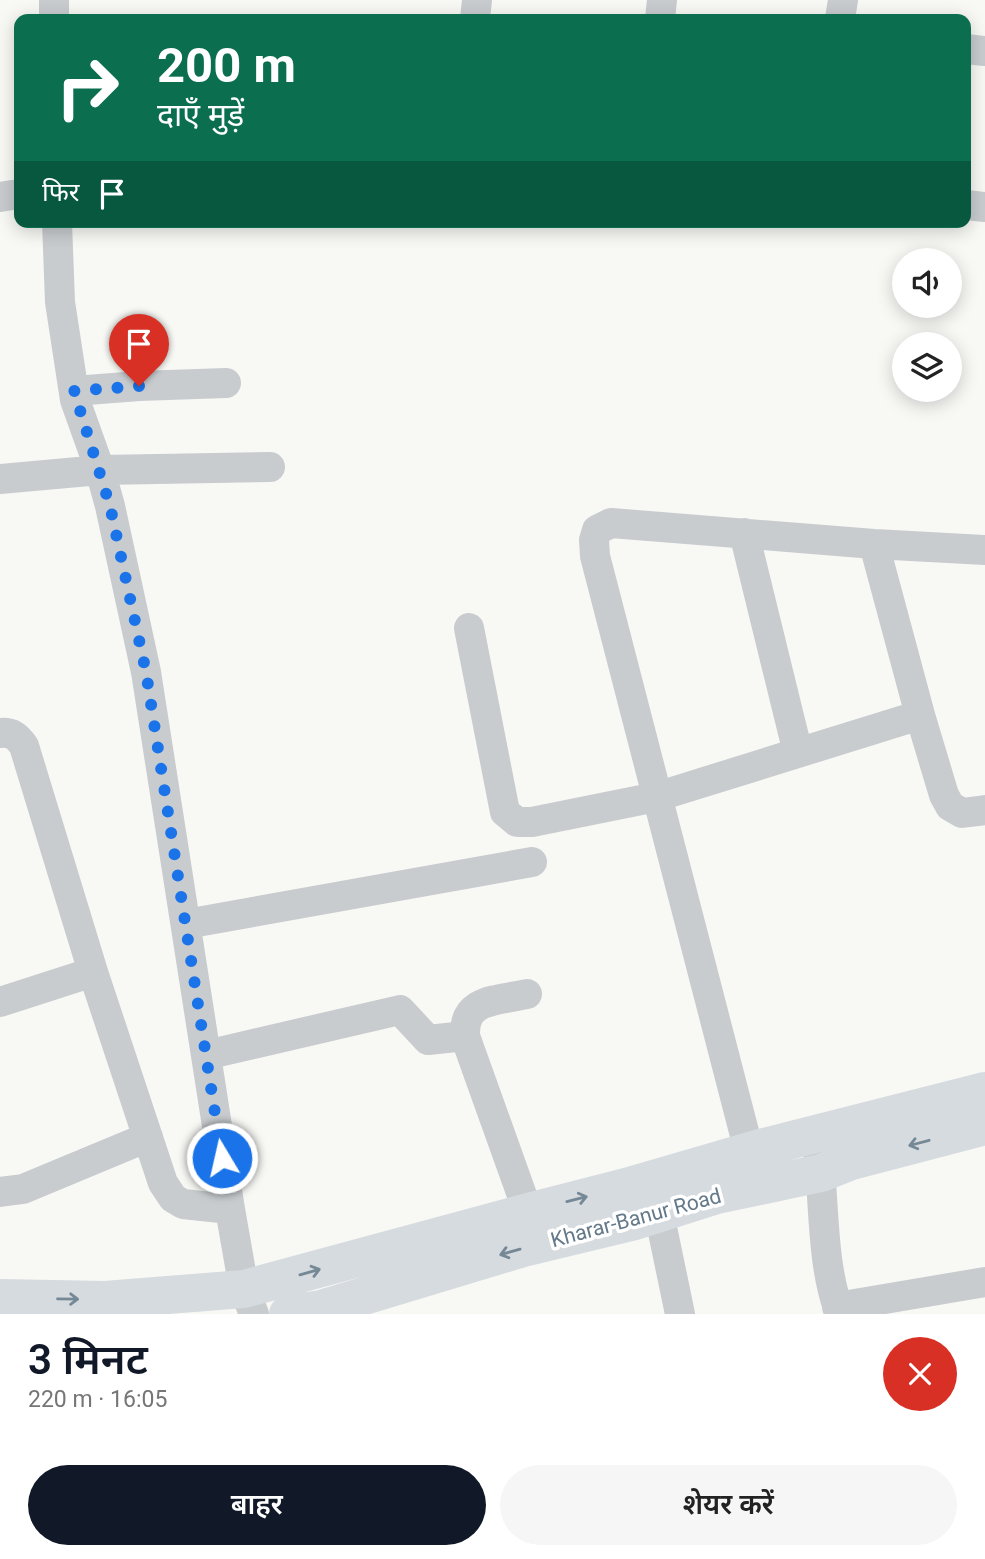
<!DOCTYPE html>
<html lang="hi">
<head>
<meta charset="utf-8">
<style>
	:root { --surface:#fff; --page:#f6f6f6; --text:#222; --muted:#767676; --accent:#111827 }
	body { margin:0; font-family:Roboto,"Noto Sans Devanagari",sans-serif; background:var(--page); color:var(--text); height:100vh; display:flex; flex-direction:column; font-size:26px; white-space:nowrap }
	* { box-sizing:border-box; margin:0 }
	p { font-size:23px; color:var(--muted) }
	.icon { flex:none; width:38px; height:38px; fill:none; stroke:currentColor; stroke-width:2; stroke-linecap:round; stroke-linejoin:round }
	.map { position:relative; height:1314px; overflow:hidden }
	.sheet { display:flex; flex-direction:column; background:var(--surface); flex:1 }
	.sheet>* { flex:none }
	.hud { position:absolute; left:14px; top:14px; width:957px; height:214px; border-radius:14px; box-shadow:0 4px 18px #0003; background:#0b6e4f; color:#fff; overflow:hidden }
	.tools { position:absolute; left:892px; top:248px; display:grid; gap:14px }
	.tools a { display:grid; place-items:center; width:70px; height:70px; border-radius:50%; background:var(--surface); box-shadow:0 4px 18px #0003; font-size:35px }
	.pin { position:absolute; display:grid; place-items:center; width:60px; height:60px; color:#fff; margin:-72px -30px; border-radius:50% 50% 50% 0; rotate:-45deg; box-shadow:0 0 7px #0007 }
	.pin .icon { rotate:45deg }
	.me { position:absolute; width:77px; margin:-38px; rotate:351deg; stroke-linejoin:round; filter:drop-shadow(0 0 5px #0008) }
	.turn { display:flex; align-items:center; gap:24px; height:147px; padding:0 28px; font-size:32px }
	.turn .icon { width:91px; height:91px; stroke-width:2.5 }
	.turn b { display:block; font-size:49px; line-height:60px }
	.then { display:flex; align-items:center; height:66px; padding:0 28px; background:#0003; gap:14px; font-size:26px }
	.round { display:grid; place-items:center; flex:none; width:74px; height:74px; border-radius:37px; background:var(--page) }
	.overview { display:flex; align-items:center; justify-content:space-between; height:119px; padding:0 28px }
	h1 { font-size:42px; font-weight:600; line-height:52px; color:var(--accent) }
	.cta { display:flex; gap:14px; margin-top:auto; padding:14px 28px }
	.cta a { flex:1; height:80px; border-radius:42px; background:var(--accent); color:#fff; font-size:28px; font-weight:600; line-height:80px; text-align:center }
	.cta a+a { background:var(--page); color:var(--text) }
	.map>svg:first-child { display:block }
</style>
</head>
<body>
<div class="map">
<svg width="985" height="1314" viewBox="0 0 985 1314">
	<rect width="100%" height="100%" fill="#f8f8f5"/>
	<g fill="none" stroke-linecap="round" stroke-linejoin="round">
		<path stroke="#c8cccf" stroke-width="30" d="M54,0V19
			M475,19L477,0
			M660,19L662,0
			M840,19L843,0
			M966,49L985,51
			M0,197L19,194
			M966,205L985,207
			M57,222L60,302L75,400L100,470L110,506L146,672L230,1209L244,1289L254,1314
			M74,391L139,386L226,383
			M0,479L100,470L270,467
			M744,533L798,753
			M874,544L920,715
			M469,628L505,812L517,822H532L656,797L920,715L944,795L950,806L962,813L985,810
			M0,733C12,732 17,736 24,746L93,972L163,1183L173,1198L183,1204L230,1209
			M186,924L532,862
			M527,994C497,1001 463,998 465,1036L528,1212
			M0,1002L93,972
			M206,1055L400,1010L428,1040L465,1036
			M749,1151L595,556L594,540L597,530L611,523L874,544L985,550
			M818,1152C825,1205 821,1263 840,1314
			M0,1192L23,1189L148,1137
			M659,1213L680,1314
			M837,1307L985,1282"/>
		<path stroke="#d6dbdf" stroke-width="38" d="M0,1298L105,1300L244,1289L528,1212L626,1187L760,1148L985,1091
			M288,1314L321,1309L523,1248L635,1221L717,1195L821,1173L851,1161L985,1126"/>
	</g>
	<defs><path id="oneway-shaft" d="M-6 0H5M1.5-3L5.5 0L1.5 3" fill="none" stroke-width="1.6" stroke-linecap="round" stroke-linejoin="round" transform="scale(1.75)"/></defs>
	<g stroke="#758896">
		<use href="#oneway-shaft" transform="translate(919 1143) rotate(165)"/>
		<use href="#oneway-shaft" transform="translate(577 1199) rotate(-14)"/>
		<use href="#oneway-shaft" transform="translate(510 1252) rotate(164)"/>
		<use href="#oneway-shaft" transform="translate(310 1272) rotate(-16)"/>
		<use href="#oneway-shaft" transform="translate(68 1299) rotate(1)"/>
	</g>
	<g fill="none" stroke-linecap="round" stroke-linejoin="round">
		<path stroke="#1a73e8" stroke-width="12" stroke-dasharray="0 21.6" d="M139,386L74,391L110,506L146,672L222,1158"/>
	</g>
	<g text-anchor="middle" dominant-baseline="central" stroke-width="7" stroke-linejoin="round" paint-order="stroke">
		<g font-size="21" fill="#647989" stroke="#fff">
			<text transform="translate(636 1218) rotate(-15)">Kharar-Banur Road</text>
		</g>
	</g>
</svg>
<div class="tools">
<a><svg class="icon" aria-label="sound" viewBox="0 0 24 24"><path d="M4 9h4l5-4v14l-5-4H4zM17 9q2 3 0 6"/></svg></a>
<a><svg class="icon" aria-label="layers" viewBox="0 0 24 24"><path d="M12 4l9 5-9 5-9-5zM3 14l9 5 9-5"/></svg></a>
</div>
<div class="pin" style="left:139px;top:386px;background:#d93025"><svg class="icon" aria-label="arrive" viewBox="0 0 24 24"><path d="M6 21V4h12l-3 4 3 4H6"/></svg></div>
<svg class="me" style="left:222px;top:1158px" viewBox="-20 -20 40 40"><circle r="17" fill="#1a73e8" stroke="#fff" stroke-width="3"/><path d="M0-11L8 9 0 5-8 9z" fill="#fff"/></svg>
<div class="hud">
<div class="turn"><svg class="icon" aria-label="right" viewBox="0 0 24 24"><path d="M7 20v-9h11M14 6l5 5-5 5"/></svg><div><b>200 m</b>दाएँ मुड़ें</div></div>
<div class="then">फिर<svg class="icon" aria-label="arrive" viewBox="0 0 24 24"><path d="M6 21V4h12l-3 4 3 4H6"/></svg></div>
</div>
</div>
<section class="sheet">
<div class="overview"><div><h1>3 मिनट</h1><p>220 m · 16:05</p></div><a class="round" style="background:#d93025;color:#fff"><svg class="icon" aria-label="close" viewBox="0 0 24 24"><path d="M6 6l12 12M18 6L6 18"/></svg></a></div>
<div class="cta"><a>बाहर</a><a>शेयर करें</a></div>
</section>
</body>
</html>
